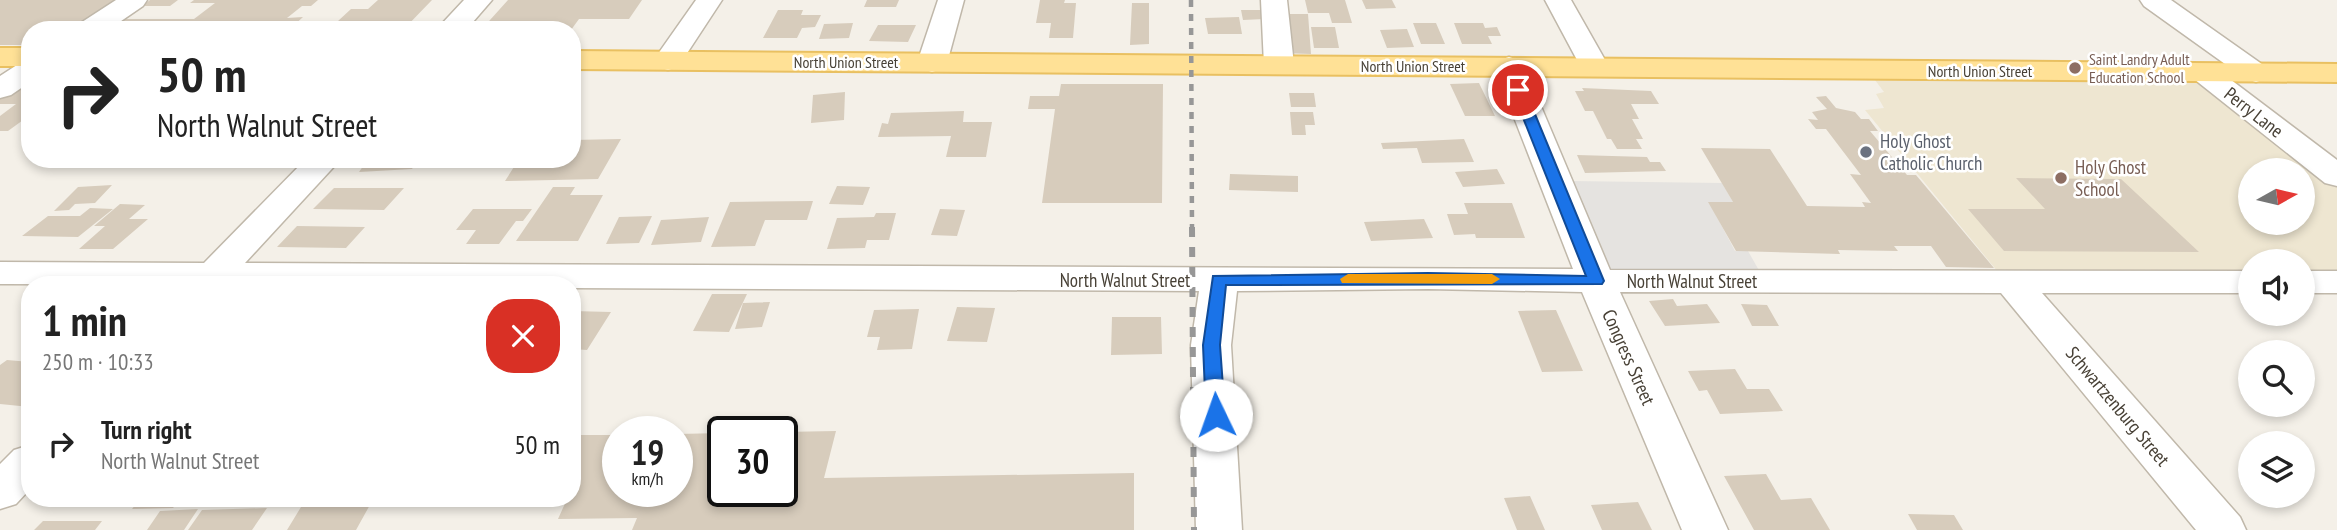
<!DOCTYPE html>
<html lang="en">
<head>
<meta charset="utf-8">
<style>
	:root { --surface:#fff; --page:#f6f6f6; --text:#222; --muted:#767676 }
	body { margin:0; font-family:"PT Sans Narrow",sans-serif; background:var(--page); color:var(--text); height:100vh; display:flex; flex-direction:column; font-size:26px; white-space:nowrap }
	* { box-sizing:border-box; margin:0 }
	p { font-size:23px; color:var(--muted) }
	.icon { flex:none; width:38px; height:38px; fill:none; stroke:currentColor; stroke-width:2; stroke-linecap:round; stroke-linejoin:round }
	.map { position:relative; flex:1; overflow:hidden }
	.sheet { position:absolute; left:21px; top:276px; width:560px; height:231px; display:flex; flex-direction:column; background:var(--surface); border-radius:28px; box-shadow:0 4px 10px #0003 }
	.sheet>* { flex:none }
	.banner { position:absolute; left:21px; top:21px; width:560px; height:147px; border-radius:28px; box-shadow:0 4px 10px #0003; background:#fff; color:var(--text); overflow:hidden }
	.needle { width:46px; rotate:82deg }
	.tools { position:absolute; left:2238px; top:158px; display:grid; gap:14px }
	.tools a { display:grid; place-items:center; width:77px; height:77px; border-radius:50%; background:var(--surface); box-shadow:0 4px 10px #0003; font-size:35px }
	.speed { position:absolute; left:602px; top:416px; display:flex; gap:14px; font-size:35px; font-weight:700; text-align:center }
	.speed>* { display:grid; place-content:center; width:91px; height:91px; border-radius:50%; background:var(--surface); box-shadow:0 4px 10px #0003; line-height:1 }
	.speed small { font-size:18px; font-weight:400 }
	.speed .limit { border:4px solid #111; border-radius:10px; background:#fff; color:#111 }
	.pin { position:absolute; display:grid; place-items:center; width:60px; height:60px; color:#fff; margin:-30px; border:4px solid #fff; border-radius:50%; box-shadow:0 2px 7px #0007 }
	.me { position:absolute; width:77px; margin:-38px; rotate:357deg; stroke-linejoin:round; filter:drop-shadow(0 0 5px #0008) }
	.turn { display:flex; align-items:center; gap:24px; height:147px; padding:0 21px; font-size:32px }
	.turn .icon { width:91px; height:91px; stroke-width:2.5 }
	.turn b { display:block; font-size:49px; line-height:60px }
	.round { display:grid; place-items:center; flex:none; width:74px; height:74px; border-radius:28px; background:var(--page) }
	.head { display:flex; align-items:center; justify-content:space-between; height:119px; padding:0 21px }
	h1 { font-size:42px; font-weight:700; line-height:52px }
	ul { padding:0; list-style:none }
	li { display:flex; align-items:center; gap:21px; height:98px; padding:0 21px }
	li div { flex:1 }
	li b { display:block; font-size:26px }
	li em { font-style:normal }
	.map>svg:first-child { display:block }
</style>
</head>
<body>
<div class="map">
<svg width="2337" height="530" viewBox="0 0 2337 530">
	<rect width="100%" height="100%" fill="#f4f0e8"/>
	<path fill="#eee6d1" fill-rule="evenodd" d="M1875,80L2207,81L2337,185V270H2303V261H2250V270L1998,272L1865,110L1884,108L1876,94L1884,92ZM2250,170H2303V222H2250Z"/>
	<path fill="#e5e3e0" d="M1570,181L1722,183L1733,202H1709L1735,251H1748L1761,274L1608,272Z"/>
	<path fill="#d7ccbc" d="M0,0H117L72,30H30V45H0Z
		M150,0H178L170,6H142Z
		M194,0H318L311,6H302L287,18L303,17L289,30H105L120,19H194L215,3H190Z
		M378,0H432L403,30H342L352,21H338L351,9H368Z
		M508,0H642L629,19H579L571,30H481Z
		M867,0H899L896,7H864Z
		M1040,0H1065L1064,3H1076L1073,38H1049L1051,23H1036Z
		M1305,0H1345L1352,23H1332L1329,13H1308Z
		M1362,0H1392L1396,8L1366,9Z
		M1132,3H1149V44L1130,45Z
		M778,10H803L801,15H821L815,27L802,28L797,38H763Z
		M1241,10H1263L1265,19L1243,20Z
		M1280,14H1308L1311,54L1281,53Z
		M1239,17L1242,34H1208L1205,18Z
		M853,23L849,38L819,39L824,24Z
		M1413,23H1436L1445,44H1421Z
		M1454,23H1483L1485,28L1497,27L1501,36H1488L1492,44H1462Z
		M878,25H916L908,42L869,41Z
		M1311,27H1335L1339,48H1314Z
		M1407,29L1414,47L1387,48L1380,30Z
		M30,76V115L8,131H0V116L16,104H0V97Z
		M1479,83L1495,116H1465L1450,84Z
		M1061,84H1163L1162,203H1042L1055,109H1028L1030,96H1059Z
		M1582,88L1651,91L1659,104H1631L1639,119H1632L1643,139H1636L1642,149H1617L1611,139H1607L1593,111H1585L1575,91H1584Z
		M845,92L844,120L811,123L813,95Z
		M1289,93H1314L1316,107H1291Z
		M1826,96L1836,108L1855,112L1861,119H1869L1878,131H1870L1907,175H1916L1994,268L1946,267L1931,246H1894L1898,251L1838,250L1840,254L1736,251L1708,202H1733L1701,148L1770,149L1807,206L1865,207L1862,202L1871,203L1850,174L1861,175L1826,129H1816L1808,119L1818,120L1812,112L1827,109L1816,97Z
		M964,111L963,122H992L986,157H946L951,136L878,137L882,123L888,124L891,113Z
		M1290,112H1313L1315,125H1305L1306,135H1292Z
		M621,139L598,179L505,181L519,159H572V140Z
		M1464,139L1474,162L1422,163L1417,148L1383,149L1381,143Z
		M1577,155L1647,157L1650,162H1660L1666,171L1585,173Z
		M368,159H419L412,169L359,172Z
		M1497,169L1505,184L1463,187L1455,172Z
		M1230,174L1298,176V192L1229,190Z
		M2016,178L2121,179L2199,252L2004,251L1968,209H2045Z
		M112,185L95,203L75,204L69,210L54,211L78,187Z
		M837,186L870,187L863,205L829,204Z
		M553,187H575L570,195H603L578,241H516Z
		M334,188H404L384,210L313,209Z
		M813,201L807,220H765L755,246L711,247L730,202Z
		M1464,203H1512L1525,238H1476L1475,234L1454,235L1447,214H1468Z
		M120,204L145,205L129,219H148L113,249H79L105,226H94Z
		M90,208L113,209L78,237L22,236L48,216H80Z
		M473,209H532L523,221H516L499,244H466L476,230H456Z
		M940,209L965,210L957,236L931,235Z
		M876,213H896L889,240H867L865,248L827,249L837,218L874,217Z
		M652,216L639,243L606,244L619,217Z
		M709,217L701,242L651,245L661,220Z
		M1424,219L1433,238L1371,241L1364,222Z
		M297,226L365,227L346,248L277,247Z
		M712,294H747L729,332L693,331Z
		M1673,299L1677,306L1707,304L1720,323L1665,326L1649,301Z
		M770,302L762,327L735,329L743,303Z
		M1741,304L1767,305L1779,326H1752Z
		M957,307L995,308L987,342L947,341Z
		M919,309L912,349L877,350L880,337H867L874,310Z
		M1556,310L1583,371L1542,372L1518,311Z
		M572,311L611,312L587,350L572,349Z
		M1112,317H1161L1162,354L1111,355Z
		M7,360L30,362V407L0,404V365Z
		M1735,369L1747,389H1769L1783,411L1720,414L1707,390L1699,391L1688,371Z
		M836,431L824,478L1134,473V530H632L637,518L558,519L567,499H572V489L581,471H572V435H618V492H677V434L723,433V492H782V432Z
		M1766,474L1781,500L1811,498L1830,530H1754L1724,476Z
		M1530,496L1545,530H1517L1504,498Z
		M140,499H181L173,508L132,509Z
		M1638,502L1652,530H1602L1591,505Z
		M371,503L356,530H287L301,507Z
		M267,508L252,530H188L202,510Z
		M198,509L184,530H147L160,511Z
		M1908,514L1954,515L1963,530H1917Z
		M43,521H102L95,530H34Z"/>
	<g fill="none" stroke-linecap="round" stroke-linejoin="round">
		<defs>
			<path id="minor" d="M116,0H147L143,6L108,30H75L79,24Z
				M464,0H492L466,30H436Z
				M696,0H722L678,67L668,70L658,67L653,61Z
				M938,0H964L947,63L942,69L932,72L922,69L917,63Z
				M1261,0H1287L1294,65L1289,71L1279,74L1269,71L1264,65Z
				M1545,0H1571L1609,67L1604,73L1594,76L1584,73Z
				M2140,0H2171L2266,67L2271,73L2266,79L2256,82L2246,79L2144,6Z
				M1509,57L1519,60L1524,66L1610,270L2250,271V293H2042L2240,517L2246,530H2196L2001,293L1620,292L1728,530H1682L1582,292L1428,289L1237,291L1231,345L1242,530H1196L1191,345L1199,291L572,288V285L0,284V262L204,263L306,159H341L245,263L1573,269L1494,66L1499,60Z
				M30,60V82L11,95L0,98V76L20,63Z
				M2204,64L2214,67L2337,160V186L2325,183L2194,79L2189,73L2194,67Z
				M2303,271H2337V293H2303Z
				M30,445V489L16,504L0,509V464L14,450Z"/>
			<path id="major" d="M0,48H30V66H0Z
				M572,51L2337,64V82L572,69Z"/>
		</defs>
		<use href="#minor" stroke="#c0b8aa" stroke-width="3"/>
		<use href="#major" stroke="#e9c061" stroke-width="4"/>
		<use href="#minor" fill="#fff" fill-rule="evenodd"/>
		<use href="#major" fill="#ffe196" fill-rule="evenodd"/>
		<path stroke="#979797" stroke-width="4.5" stroke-dasharray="7 7" stroke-linecap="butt" d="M1191,0L1192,229"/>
		<path stroke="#979797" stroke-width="6" stroke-dasharray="10 10" stroke-linecap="butt" d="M1192,227L1194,530"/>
	</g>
	<path fill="#1a73e8" stroke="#114b97" stroke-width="2" d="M1518,86L1525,90L1604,281L1602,284L1226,285L1220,345L1225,415L1222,419H1209L1206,415L1203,345L1213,276L1428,273L1586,276L1512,90Z"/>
	<path fill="#f59e0b" d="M1348,274H1492L1500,279L1492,284L1342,283L1340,279Z"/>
	<g fill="#8d6e63" stroke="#fff" stroke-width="2.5">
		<circle cx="2075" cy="68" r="7"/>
		<circle cx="2061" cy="178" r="7"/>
	</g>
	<circle fill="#6b7280" stroke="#fff" stroke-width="2.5" cx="1866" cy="152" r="7"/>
	<g text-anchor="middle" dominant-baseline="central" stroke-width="5" stroke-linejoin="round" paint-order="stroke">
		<g font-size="16" fill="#785e54" stroke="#fff" text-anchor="start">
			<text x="2089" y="59">Saint Landry Adult<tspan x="2089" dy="18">Education School</tspan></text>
		</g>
		<g font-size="16" fill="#484136" stroke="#fff">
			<text x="846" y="62">North Union Street</text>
			<text x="1413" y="66">North Union Street</text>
			<text x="1980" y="71">North Union Street</text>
		</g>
		<g font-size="19" fill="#484136" stroke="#fff">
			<text transform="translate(2254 112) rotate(38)">Perry Lane</text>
			<text x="1125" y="280">North Walnut Street</text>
			<text x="1692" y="281">North Walnut Street</text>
			<text transform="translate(1629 357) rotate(66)">Congress Street</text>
			<text transform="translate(2118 406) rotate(50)">Schwartzenburg Street</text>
		</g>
		<g font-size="19" fill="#5b616d" stroke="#fff" text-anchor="start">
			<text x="1880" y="141">Holy Ghost<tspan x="1880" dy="22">Catholic Church</tspan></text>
		</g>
		<g font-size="19" fill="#785e54" stroke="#fff" text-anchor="start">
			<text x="2075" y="167">Holy Ghost<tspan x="2075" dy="22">School</tspan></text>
		</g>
	</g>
</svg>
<div class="tools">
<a><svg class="needle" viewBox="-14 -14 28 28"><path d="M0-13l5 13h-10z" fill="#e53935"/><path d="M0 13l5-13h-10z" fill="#767676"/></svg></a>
<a><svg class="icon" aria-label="sound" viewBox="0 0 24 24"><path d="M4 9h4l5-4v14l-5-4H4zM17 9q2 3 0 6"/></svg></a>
<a><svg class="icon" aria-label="search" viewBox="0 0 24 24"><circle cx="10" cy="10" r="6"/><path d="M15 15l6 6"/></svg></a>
<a><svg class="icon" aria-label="layers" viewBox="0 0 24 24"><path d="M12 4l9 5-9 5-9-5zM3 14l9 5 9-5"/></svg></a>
</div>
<div class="speed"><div>19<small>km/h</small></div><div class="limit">30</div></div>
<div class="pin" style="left:1518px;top:90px;background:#d93025"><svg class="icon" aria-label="arrive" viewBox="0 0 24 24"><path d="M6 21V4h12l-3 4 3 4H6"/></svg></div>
<svg class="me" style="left:1216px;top:415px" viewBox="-20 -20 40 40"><circle r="19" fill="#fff"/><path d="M0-13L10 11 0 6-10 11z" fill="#1a73e8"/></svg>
<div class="banner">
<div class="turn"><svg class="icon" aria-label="right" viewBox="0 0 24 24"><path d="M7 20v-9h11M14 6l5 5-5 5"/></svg><div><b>50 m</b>North Walnut Street</div></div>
</div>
<section class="sheet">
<div class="head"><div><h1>1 min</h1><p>250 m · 10:33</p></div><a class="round" style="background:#d93025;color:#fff"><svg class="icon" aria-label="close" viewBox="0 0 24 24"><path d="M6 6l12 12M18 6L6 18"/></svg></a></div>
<ul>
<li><svg class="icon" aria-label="right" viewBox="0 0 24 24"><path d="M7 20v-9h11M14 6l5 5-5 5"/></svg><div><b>Turn right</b><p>North Walnut Street</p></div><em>50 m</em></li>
</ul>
</section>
</div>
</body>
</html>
